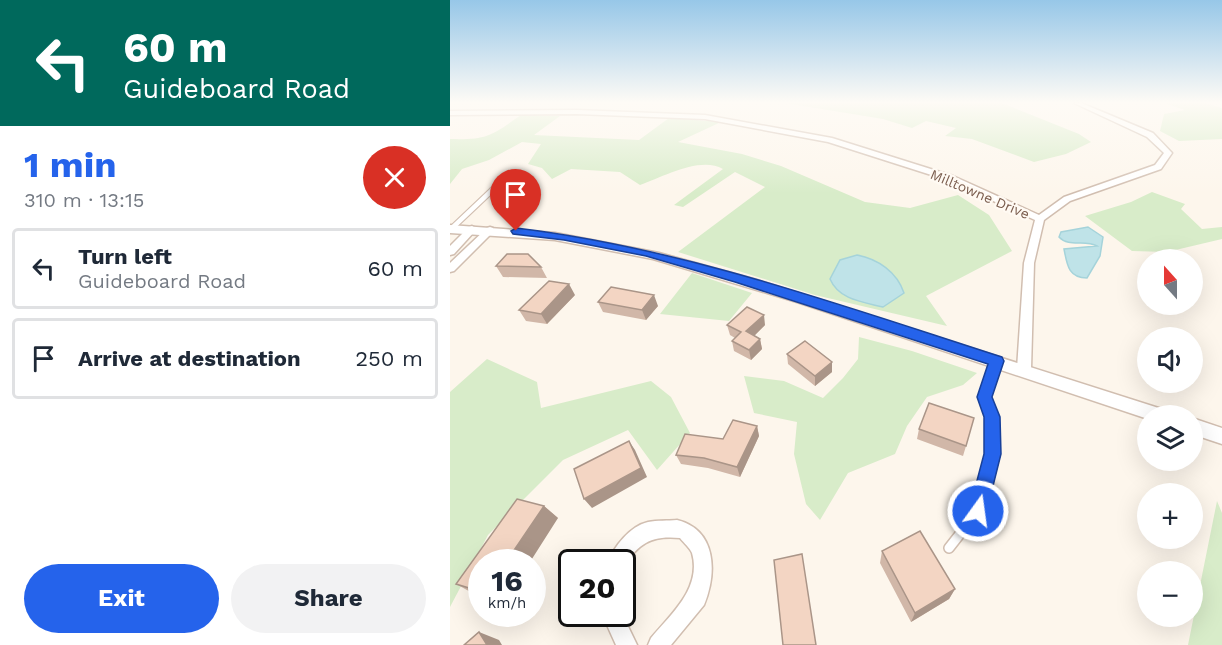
<!DOCTYPE html>
<html lang="en">
<head>
<meta charset="utf-8">
<style>
	:root { --surface:#fff; --page:#f2f2f3; --text:#1f2937; --muted:#747a83; --line:#e0e1e3; --accent:#2563eb }
	body { margin:0; font-family:"Work Sans",sans-serif; background:var(--page); color:var(--text); height:100vh; display:flex; flex-direction:column; font-size:22px; white-space:nowrap }
	* { box-sizing:border-box; margin:0 }
	p { font-size:20px; color:var(--muted) }
	.icon { flex:none; width:33px; height:33px; fill:none; stroke:currentColor; stroke-width:2; stroke-linecap:round; stroke-linejoin:round }
	.map { position:relative; flex:1; overflow:hidden }
	.sheet { display:flex; flex-direction:column; background:var(--surface); width:450px }
	.sheet>* { flex:none }
	.banner { background:#00695c; color:#fff; overflow:hidden }
	.needle { width:39px; rotate:339deg }
	.controls { position:absolute; left:687px; top:249px; display:grid; gap:12px }
	.controls a { display:grid; place-items:center; width:66px; height:66px; border-radius:50%; background:var(--surface); box-shadow:0 6px 24px #0002; font-size:30px }
	.speed { position:absolute; left:18px; top:549px; display:flex; gap:12px; font-size:30px; font-weight:700; text-align:center }
	.speed>* { display:grid; place-content:center; width:78px; height:78px; border-radius:50%; background:var(--surface); box-shadow:0 6px 24px #0002; line-height:1 }
	.speed small { font-size:15px; font-weight:400 }
	.speed .limit { border:3px solid #111; border-radius:9px; background:#fff; color:#111 }
	.pin { position:absolute; display:grid; place-items:center; width:51px; height:51px; color:#fff; margin:-62px -26px; border-radius:50% 50% 50% 0; rotate:-45deg; box-shadow:0 0 6px #0007 }
	.pin .icon { rotate:45deg }
	.me { position:absolute; width:66px; margin:-33px; rotate:14deg; stroke-linejoin:round; filter:drop-shadow(0 0 4px #0008) }
	.turn { display:flex; align-items:center; gap:21px; height:126px; padding:0 24px; font-size:27px }
	.turn .icon { width:78px; height:78px; stroke-width:2.5 }
	.turn b { display:block; font-size:42px; line-height:51px }
	.round { display:grid; place-items:center; flex:none; width:63px; height:63px; border-radius:32px; background:var(--page) }
	.head { display:flex; align-items:center; justify-content:space-between; height:102px; padding:0 24px }
	h1 { font-size:36px; font-weight:700; line-height:45px; color:var(--accent) }
	.cta { display:flex; gap:12px; margin-top:auto; padding:12px 24px }
	.cta a { flex:1; height:69px; border-radius:36px; background:var(--accent); color:#fff; font-size:24px; font-weight:700; line-height:69px; text-align:center }
	.cta a+a { background:var(--page); color:var(--text) }
	ul { padding:0; list-style:none }
	li { display:flex; align-items:center; gap:18px; height:81px; margin:0 12px 9px; padding:0 12px; border:3px solid var(--line); border-radius:6px }
	li div { flex:1 }
	li b { display:block; font-size:22px }
	li em { font-style:normal }
	main { display:flex; flex:1; min-height:0 }
	.map>svg:first-child { display:block }
</style>
</head>
<body>
<main>
<section class="sheet">
<div class="banner">
<div class="turn"><svg class="icon" aria-label="left" viewBox="0 0 24 24"><path d="M17 20v-9H6M10 6l-5 5 5 5"/></svg><div><b>60 m</b>Guideboard Road</div></div>
</div>
<div class="head"><div><h1>1 min</h1><p>310 m · 13:15</p></div><a class="round" style="background:#d93025;color:#fff"><svg class="icon" aria-label="close" viewBox="0 0 24 24"><path d="M6 6l12 12M18 6L6 18"/></svg></a></div>
<ul>
<li><svg class="icon" aria-label="left" viewBox="0 0 24 24"><path d="M17 20v-9H6M10 6l-5 5 5 5"/></svg><div><b>Turn left</b><p>Guideboard Road</p></div><em>60 m</em></li>
<li><svg class="icon" aria-label="arrive" viewBox="0 0 24 24"><path d="M6 21V4h12l-3 4 3 4H6"/></svg><div><b>Arrive at destination</b></div><em>250 m</em></li>
</ul>
<div class="cta"><a>Exit</a><a>Share</a></div>
</section>
<div class="map">
<svg width="772" height="645" viewBox="0 0 772 645">
	<rect width="100%" height="100%" fill="#fdf6ec"/>
	<path fill="#d8ecc9" d="M335,103H552L629,134L641,142L616,154L584,162L522,139L495,136L506,128L476,121L462,128L433,119Z
		M714,103H755L772,108V139L729,141L710,131L714,114L735,110Z
		M71,115L110,116L84,135L189,140L219,118L271,122L228,142L292,154L331,166L415,202L460,208L508,195L539,215L562,251L476,296L497,326L365,295L228,252L315,187L285,172L233,207L224,205L273,169C250,156 213,177 190,185L170,172L121,169L102,179L92,168L78,164L91,144L72,142L39,160L12,169L0,184V139C37,140 41,136 71,115Z
		M702,192L735,204L731,209L752,229L772,227V239L717,252L682,251L635,216L681,202Z
		M242,273L302,293L279,321L210,314Z
		M409,337L462,351L527,373L513,385L477,397L457,426L445,454L398,473L370,520L356,504L344,454L347,422L304,413L294,376L334,381L373,398L393,378L408,359Z
		M37,359L87,382L91,408L201,381L221,397L240,433L207,470L178,430L113,460L38,535L0,607V392Z
		M767,501L772,513V645H738Z"/>
	<path fill="#bfe3e8" stroke="#a5d3da" stroke-width="1.5" d="M638,227L653,237L650,256L637,278C618,278 617,264 614,249L647,246C635,239 619,248 609,237L611,232Z
		M407,255C428,259 447,272 454,293L433,307C413,302 389,300 380,279L390,260Z"/>
	<g fill="none" stroke-linecap="round" stroke-linejoin="round">
		<defs>
			<path id="service-far2" d="M1,229L56,177"/>
			<path id="service-far1" d="M536,481C544,451 546,426 534,397L546,361"/>
			<path id="service" d="M499,548L528,511L536,479"/>
			<path id="minor" d="M624,103H631L703,133L722,153L711,169L620,201L594,220L584,263L581,369L579,373L574,374L569,373L567,369L574,263L585,220L497,180L378,142L255,119L127,114L0,115V111L127,110L255,115L382,138L503,176L589,215L614,197L705,165L714,153L697,137Z
				M22,226L27,229L25,231L4,254L0,255V246L19,227Z
				M40,227L43,228V232L4,271L0,272V263L37,228Z
				M227,520C267,530 267,573 254,605L221,645H198L201,638C221,614 252,588 242,553C240,548 234,543 230,538C201,535 187,544 173,568L172,562H158C164,547 180,526 198,522C207,520 218,521 227,520Z
				M152,614H172L187,645H166Z"/>
			<path id="tertiary" d="M0,225L105,233L209,253L307,280L718,411L721,416H698V419L347,302L203,259L105,240L0,233Z
				M742,418L772,428V444L742,434Z"/>
		</defs>
		<use href="#service-far2" stroke="#d1beb0" stroke-width="7"/>
		<use href="#service-far1" stroke="#d1beb0" stroke-width="10"/>
		<use href="#service" stroke="#d1beb0" stroke-width="12"/>
		<use href="#minor" stroke="#d1beb0" stroke-width="3"/>
		<use href="#tertiary" stroke="#d1beb0" stroke-width="3"/>
		<use href="#service-far2" stroke="#fff" stroke-width="4.5"/>
		<use href="#service-far1" stroke="#fff" stroke-width="8"/>
		<use href="#service" stroke="#fff" stroke-width="9"/>
		<use href="#minor" fill="#fff" fill-rule="evenodd"/>
		<use href="#tertiary" fill="#fff" fill-rule="evenodd"/>
	</g>
	<path fill="#d1b7a8" d="M46,266L91,267L97,278L53,277Z
		M125,295L97,324L76,321L69,310Z
		M148,302L208,306L196,320L153,312Z
		M277,325H315L304,336L310,339L312,349L301,360L284,351L282,341L285,338L280,335Z
		M337,354L382,372L365,386L338,364Z
		M307,426L309,436L290,477L258,468L231,464L226,455L273,439Z
		M469,429L516,446L513,456L467,439Z
		M94,506L108,518L32,562V596L26,595L6,584Z
		M432,551L505,589L499,599L461,622L430,563Z"/>
	<path fill="#aa9588" d="M119,284L125,295L97,324L91,314Z
		M204,295L208,306L196,320L192,310Z
		M314,315L315,325L298,342L296,331Z
		M310,339L312,349L301,360L299,350Z
		M382,362V372L365,386V376Z
		M307,426L309,436L290,477L287,467Z
		M179,441L185,450L197,477L142,508L134,499Z
		M94,506L108,518L80,562H56Z
		M505,589L499,599L461,622L465,613Z
		M29,632L49,640L52,645H37Z"/>
	<path fill="#f3d5c3" stroke="#aa9588" stroke-width="1.5" d="M57,254H78L91,267L46,266Z
		M99,281L119,284L91,314L69,310Z
		M161,287L204,295L192,310L148,302Z
		M297,307L314,315L296,331L310,339L299,350L282,341L291,332L277,325Z
		M355,341L382,362L365,376L337,354Z
		M479,403L524,418L516,446L469,429Z
		M283,420L307,426L287,467L254,458L226,455L235,434L273,439Z
		M179,441L191,468L134,499L124,469Z
		M67,499L94,506L56,562H32V592L6,584Z
		M470,531L505,589L465,613L432,551Z
		M352,554L366,645H333L324,560Z
		M29,632L37,645H14Z"/>
	<linearGradient id="sky" x2="0" y2="1"><stop stop-color="#97c7e8"/><stop offset="0.53" stop-color="#fefbf6"/><stop offset="1" stop-color="#fefbf6" stop-opacity="0"/></linearGradient>
	<rect width="772" height="193" fill="url(#sky)"/>
	<path fill="#2563eb" stroke="#184099" stroke-width="1.5" d="M66,228C233,248 393,306 552,357L554,361L542,397L550,417L551,454L535,518L528,521L521,518L519,511L534,454V417L527,397L538,364L285,282L196,256L114,240L63,234L61,231Z"/>
	<g text-anchor="middle" dominant-baseline="central" stroke-width="4.5" stroke-linejoin="round" paint-order="stroke">
		<g font-size="14" fill="#7a5c4d" stroke="#fffaf3">
			<text transform="translate(530 194) rotate(23)">Milltowne Drive</text>
		</g>
	</g>
</svg>
<div class="controls">
<a><svg class="needle" viewBox="-14 -14 28 28"><path d="M0-13l5 13h-10z" fill="#e53935"/><path d="M0 13l5-13h-10z" fill="#747a83"/></svg></a>
<a><svg class="icon" aria-label="sound" viewBox="0 0 24 24"><path d="M4 9h4l5-4v14l-5-4H4zM17 9q2 3 0 6"/></svg></a>
<a><svg class="icon" aria-label="layers" viewBox="0 0 24 24"><path d="M12 4l9 5-9 5-9-5zM3 14l9 5 9-5"/></svg></a>
<a>+</a>
<a>−</a>
</div>
<div class="speed"><div>16<small>km/h</small></div><div class="limit">20</div></div>
<div class="pin" style="left:66px;top:231px;background:#d93025"><svg class="icon" aria-label="arrive" viewBox="0 0 24 24"><path d="M6 21V4h12l-3 4 3 4H6"/></svg></div>
<svg class="me" style="left:528px;top:511px" viewBox="-20 -20 40 40"><circle r="17" fill="#2563eb" stroke="#fff" stroke-width="3"/><path d="M0-11L8 9 0 5-8 9z" fill="#fff"/></svg>
</div>
</main>
</body>
</html>
